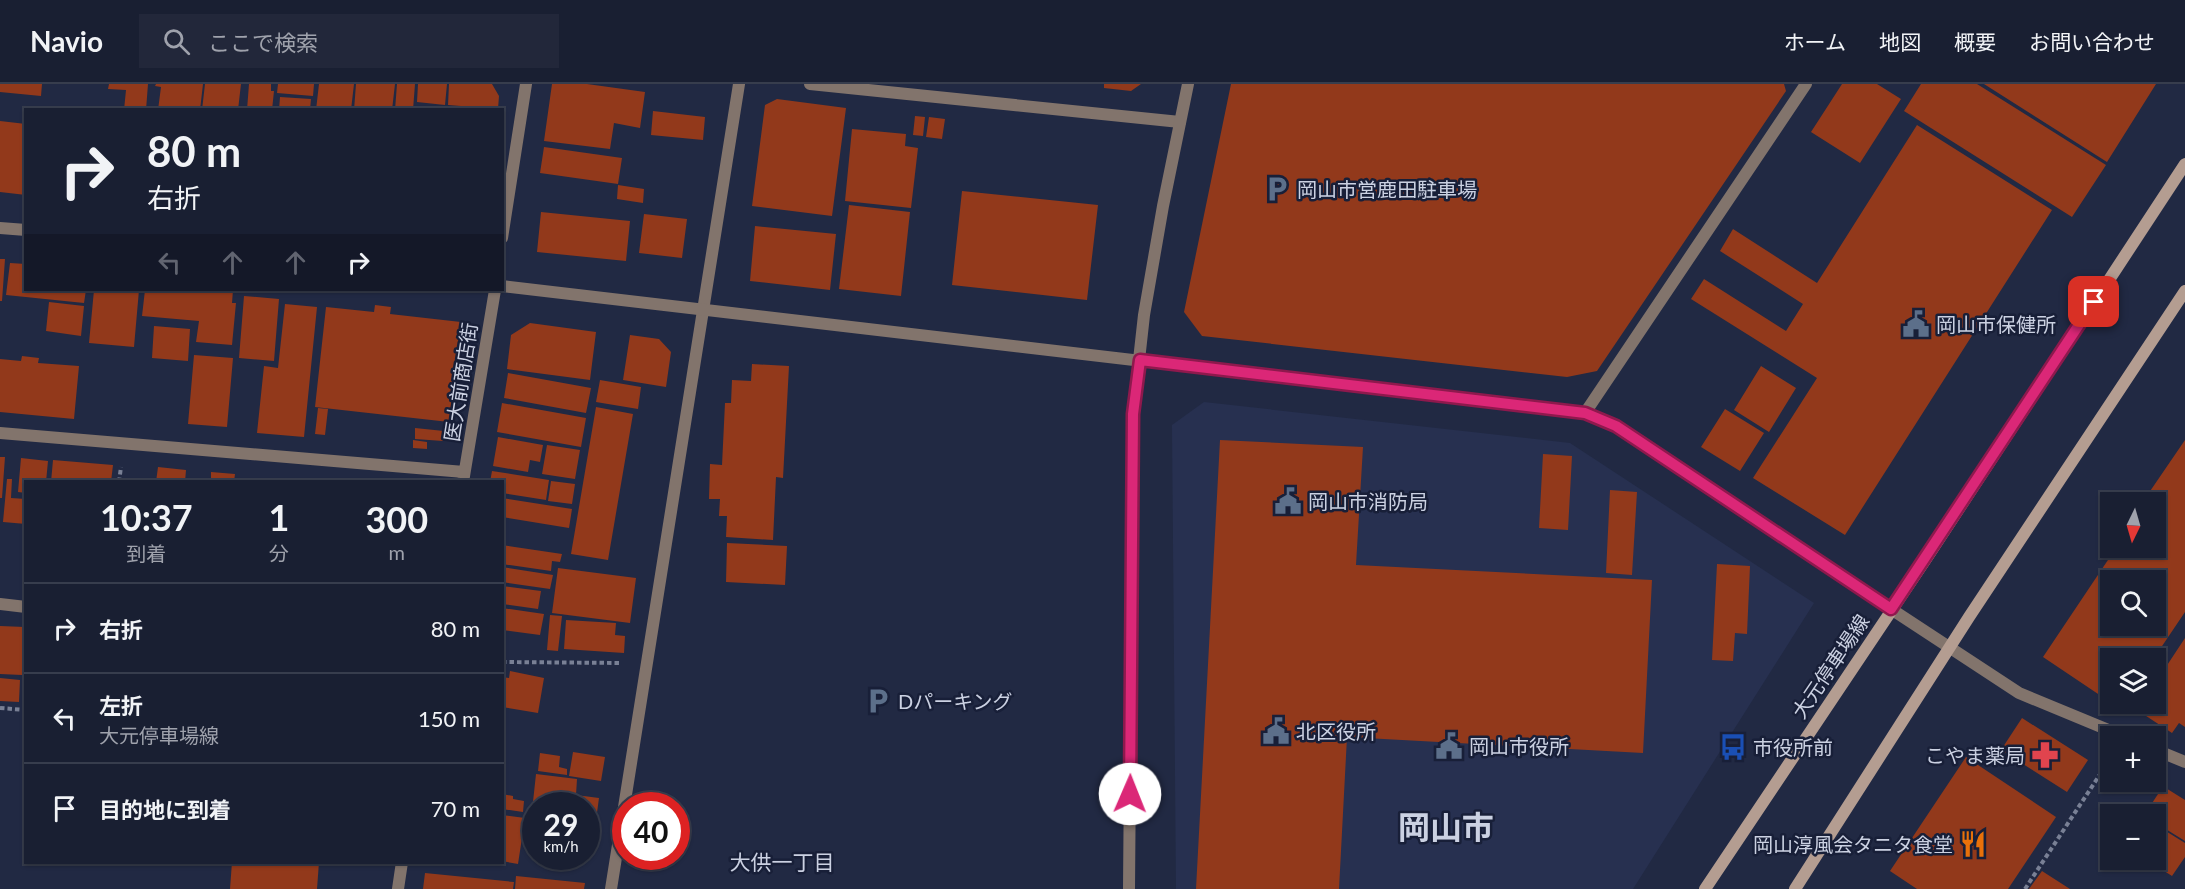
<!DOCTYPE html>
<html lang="ja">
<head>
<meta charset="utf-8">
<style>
	:root { --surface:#191f32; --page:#22273a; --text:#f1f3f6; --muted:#9fa2ac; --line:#373d4d }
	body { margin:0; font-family:Lato,"Noto Sans JP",sans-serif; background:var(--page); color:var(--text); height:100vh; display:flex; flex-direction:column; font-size:22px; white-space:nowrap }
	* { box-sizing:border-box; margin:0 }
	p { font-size:20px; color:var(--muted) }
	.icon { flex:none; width:33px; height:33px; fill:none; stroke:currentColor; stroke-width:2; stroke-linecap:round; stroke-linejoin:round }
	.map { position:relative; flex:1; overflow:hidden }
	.panel { position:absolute; left:24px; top:396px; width:480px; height:384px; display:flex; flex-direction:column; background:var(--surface); border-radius:0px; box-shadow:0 2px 4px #0004,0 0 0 2px var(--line) }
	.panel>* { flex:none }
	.banner { position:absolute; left:24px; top:24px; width:480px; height:183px; border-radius:0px; box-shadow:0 2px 4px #0004,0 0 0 2px var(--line); background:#191f32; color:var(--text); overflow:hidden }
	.needle { width:39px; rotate:185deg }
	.buttons { position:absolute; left:2100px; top:408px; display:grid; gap:12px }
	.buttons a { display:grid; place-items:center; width:66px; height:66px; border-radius:0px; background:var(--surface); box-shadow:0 2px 4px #0004,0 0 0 2px var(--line); font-size:30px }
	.speed { position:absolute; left:522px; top:708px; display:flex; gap:12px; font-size:30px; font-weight:700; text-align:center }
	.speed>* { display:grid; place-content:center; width:78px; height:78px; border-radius:50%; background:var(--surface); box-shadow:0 2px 4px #0004,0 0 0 2px var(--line); line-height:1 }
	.speed small { font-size:15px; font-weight:400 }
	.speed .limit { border:9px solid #d22; background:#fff; color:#111 }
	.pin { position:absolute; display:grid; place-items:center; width:51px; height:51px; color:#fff; margin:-26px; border-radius:12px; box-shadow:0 3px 9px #0006 }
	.me { position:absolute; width:66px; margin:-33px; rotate:1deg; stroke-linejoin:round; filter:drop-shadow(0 0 4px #0008) }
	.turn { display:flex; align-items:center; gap:21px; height:126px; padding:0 24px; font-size:27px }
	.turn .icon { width:78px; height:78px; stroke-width:2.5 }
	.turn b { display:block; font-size:42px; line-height:51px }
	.lanes { display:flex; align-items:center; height:57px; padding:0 24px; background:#0003; justify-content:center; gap:30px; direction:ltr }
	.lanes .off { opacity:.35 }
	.eta { display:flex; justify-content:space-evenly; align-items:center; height:102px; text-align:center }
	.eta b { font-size:36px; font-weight:700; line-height:42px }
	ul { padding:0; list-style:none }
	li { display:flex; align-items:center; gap:18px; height:90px; padding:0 24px; border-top:2px solid var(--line) }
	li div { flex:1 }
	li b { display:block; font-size:22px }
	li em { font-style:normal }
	header { display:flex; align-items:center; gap:36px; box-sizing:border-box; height:84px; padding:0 30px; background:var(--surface); border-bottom:2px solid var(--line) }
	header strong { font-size:28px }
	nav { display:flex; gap:33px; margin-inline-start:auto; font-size:21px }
	.search { width:420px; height:54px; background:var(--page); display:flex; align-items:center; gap:15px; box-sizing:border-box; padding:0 21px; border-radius:0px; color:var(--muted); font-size:22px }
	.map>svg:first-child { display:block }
</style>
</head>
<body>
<header>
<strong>Navio</strong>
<div class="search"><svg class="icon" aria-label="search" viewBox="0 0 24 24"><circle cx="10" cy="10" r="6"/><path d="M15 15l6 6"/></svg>ここで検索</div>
<nav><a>ホーム</a><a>地図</a><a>概要</a><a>お問い合わせ</a></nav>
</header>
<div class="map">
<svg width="2185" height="805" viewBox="0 0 2185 805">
	<rect width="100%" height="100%" fill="#212943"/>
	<path fill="#273050" d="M1204,318L1570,359L1814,519L1633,805H1176L1172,341Z"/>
	<path fill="#92391b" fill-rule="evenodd" d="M0,0H42L41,12L0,8Z
		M109,0H148L146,26H124L126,6L108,5Z
		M156,0H203L200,26H158L161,3L155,2Z
		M205,0H241L238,26H202Z
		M249,0H271V7H274L272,26H247Z
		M278,0H314L313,12L277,9Z
		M319,0H354L351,26H316Z
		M356,0H395L392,26H354Z
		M397,0H415L413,26H395Z
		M418,0H447L445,21L417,18Z
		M449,0H492L499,12L498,25L448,21Z
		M552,0H587L645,8L640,44L614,39L610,65L544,57Z
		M1104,0H1141L1131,7L1104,4Z
		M1231,0H1784L1786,7L1597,287L1567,293L1202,252L1184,228Z
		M1842,0H1877L1901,15L1860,79L1811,48Z
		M1921,0H1977L2106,81L2072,133L1904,27Z
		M1984,0H2156L2107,78Z
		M280,13L311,15L310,26H279Z
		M777,15L846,24L832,132L752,122L765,21Z
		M653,27L705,33L703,56L651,51Z
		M915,32L925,33L923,52L913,51Z
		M929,33L945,35L942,55L926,53Z
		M0,37L26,40V111L0,108Z
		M1917,41L2052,126L1845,451L1753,394L1817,294L1691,215L1704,195L1786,247L1803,220L1720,167L1733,145L1817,199Z
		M852,45L906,50L905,62L918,64L911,124L845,117Z
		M544,63L622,74L618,100L540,89Z
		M618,101L644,105L643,119L617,115Z
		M962,107L1098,121L1087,216L952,201Z
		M849,121L910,128L901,212L839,205Z
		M541,128L630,137L626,177L537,168Z
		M644,130L687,135L682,174L639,169Z
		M755,142L836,150L830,206L750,197Z
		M0,175H5L2,217H0Z
		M10,179L26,180V206H86L84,219L6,211Z
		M94,206H139L134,263L89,259Z
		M145,206H233L232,219H236L232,261L196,258L199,237L142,232Z
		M244,212L279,215L274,277L239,274Z
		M49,218L84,222L81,252L46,247Z
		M285,220L317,223L304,353L257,349L264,282L278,284Z
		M375,221L391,223L390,230L461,238L449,338L315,323L326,223L374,228Z
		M530,239L596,248L590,296L507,285L511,251Z
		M154,242L190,245L188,277L152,274Z
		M630,251L659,255L671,268L666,303L623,296Z
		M194,271L233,274L227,343L188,340Z
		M22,272L39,274L38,279L79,282L74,335L0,328V275L21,277Z
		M752,280L789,282L783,394L776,393L773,456L726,453L727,432H719L720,415H709L710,380L722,381L725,319H731L732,296L751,297Z
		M1761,282L1796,304L1769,348L1734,326Z
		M508,289L591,304L586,329L504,314Z
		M600,296L641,303L638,325L596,318Z
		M502,319L586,334L581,363L497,348Z
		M596,323L633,330L608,476L571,470Z
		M318,324L328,325L325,351L315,350Z
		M1725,325L1764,349L1740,387L1701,363Z
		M415,344L444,347L443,357L415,355Z
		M498,353L543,361L540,378L530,376L528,388L493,382Z
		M413,356L427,358V365L413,364Z
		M1220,356L1363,363L1356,481L1652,496L1643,669L1347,653L1339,805H1196Z
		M2185,356V528L2154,574H2110V618L2043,573L2116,464H2156V418H2129L2135,410L2144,416ZM2110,496H2156V542H2110Z
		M547,361L580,366L575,395L542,390Z
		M1543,370L1572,372L1568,446L1539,444Z
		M0,373H5L2,414H0Z
		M21,374L48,377L46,398H26V409L18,408Z
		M53,376L113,381L111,398H51Z
		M158,383L186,386L185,398H156Z
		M492,387L549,396L546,416L502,409V398H490Z
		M211,388L235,390L234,398H211Z
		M7,395H12L11,414L26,415V440L3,438Z
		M551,397L575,400L572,420L548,417Z
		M1610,406L1637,408L1632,491L1606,489Z
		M502,414L572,425L569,444L502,433Z
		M727,459L787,462L785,501L726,498Z
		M502,461L562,470L560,478L552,477L551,487L502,480Z
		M1717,480L1750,482L1747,550L1735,549L1733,577L1712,576Z
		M502,483L553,491L550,505L502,498Z
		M558,484L636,494L630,539L552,529Z
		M502,502L541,507L538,525L502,520Z
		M502,524L544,530L540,551L502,546Z
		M550,531L562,532L558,567L547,566Z
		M566,536L616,539L615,551L625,552L624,569L564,565Z
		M0,542L25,543L22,591L0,590Z
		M2185,554V643L2179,639L2172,649L2137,626L2141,620H2156V598Z
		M510,587L544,594L538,629L502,623V593L509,594Z
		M0,594L20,596L19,618L0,617Z
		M2022,634L2088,676L2067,708L2001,666Z
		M573,668L605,673L601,697L569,692Z
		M540,669L560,672L559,683L567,685V691L538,687Z
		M1966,673L2056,733L2008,805H1917L1890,787Z
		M536,690L577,695L576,711L599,714L596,736L586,734V722H536V727H532Z
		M2161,701L2185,716V757L2156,739V730H2145L2158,710L2157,708Z
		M502,710L513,712V715L524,717L523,728L502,725Z
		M502,731L525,734L518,780L502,777Z
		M2156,741L2185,759V773L2172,792L2147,776H2156Z
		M232,778H319L317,805H230Z
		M2042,787L2070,805H2029Z
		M425,789L514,798L513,805H423Z
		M516,792L585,799L584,805H515Z"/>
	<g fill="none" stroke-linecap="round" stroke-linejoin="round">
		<path stroke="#798095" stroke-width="4" stroke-dasharray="4.5 3" stroke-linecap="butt" d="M119,398L121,383
			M502,578L622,579
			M0,624L26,626
			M2025,805L2110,675"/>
		<path stroke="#82746c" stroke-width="12" d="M810,0L1180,38
			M502,154L526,0
			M1585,329L1806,0
			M0,349L464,388
			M463,398L495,206
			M0,520L26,523
			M1891,525L2019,609L2123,652
			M2156,666L2185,678
			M398,805L402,778
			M611,805L739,0"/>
		<path stroke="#82746c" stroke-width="12" d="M0,144L26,146
			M502,202L1585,329L1615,342L1891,525
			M1129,805L1133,330L1144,231L1163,122L1188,0"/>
		<path stroke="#b49d91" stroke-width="12" d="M1705,805L1926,475L2185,80
			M1795,805L1969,533L2185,207"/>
	</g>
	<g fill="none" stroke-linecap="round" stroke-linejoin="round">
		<defs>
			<path id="route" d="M1130,710L1133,330L1140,276L1585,329L1616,342L1891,525L2094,218"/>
		</defs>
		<use href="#route" stroke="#8e194d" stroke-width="15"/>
		<use href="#route" stroke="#db2777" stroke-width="10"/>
	</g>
	<defs>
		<symbol id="parking-bare" viewBox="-9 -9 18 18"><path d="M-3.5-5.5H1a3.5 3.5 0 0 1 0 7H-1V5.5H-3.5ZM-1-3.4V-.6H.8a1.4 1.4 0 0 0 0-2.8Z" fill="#5c6f8a" stroke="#181f38" stroke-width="2.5" paint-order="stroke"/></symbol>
		<symbol id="civic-bare" viewBox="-9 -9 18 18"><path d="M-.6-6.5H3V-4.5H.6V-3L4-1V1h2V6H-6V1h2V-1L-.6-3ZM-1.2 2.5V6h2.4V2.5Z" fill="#5c6f8a" stroke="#181f38" stroke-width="2.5" paint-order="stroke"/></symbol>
		<symbol id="bus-bare" viewBox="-9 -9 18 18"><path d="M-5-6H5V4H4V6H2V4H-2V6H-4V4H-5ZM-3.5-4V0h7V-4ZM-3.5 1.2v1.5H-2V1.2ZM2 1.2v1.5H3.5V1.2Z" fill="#1a4fb4" stroke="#181f38" stroke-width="2.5" paint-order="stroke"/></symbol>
		<symbol id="pharmacy-bare" viewBox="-9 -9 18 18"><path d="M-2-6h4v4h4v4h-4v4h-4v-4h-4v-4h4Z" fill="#e0444e" stroke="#181f38" stroke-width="2.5" paint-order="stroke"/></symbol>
		<symbol id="restaurant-bare" viewBox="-9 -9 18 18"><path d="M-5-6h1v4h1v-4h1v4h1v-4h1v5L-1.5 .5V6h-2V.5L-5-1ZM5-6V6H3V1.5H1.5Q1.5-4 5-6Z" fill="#e8710a" stroke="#181f38" stroke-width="2.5" paint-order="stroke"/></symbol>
	</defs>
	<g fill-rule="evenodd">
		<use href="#parking-bare" x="1258" y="86" width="38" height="38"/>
		<use href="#civic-bare" x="1897" y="221" width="38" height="38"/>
		<use href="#civic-bare" x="1269" y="398" width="38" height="38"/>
		<use href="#parking-bare" x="859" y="598" width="38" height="38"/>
		<use href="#civic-bare" x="1257" y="628" width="38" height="38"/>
		<use href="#civic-bare" x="1430" y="643" width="38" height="38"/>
		<use href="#bus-bare" x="1714" y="644" width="38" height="38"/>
		<use href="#pharmacy-bare" x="2026" y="652" width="38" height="38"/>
		<use href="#restaurant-bare" x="1954" y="741" width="38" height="38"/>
	</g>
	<g text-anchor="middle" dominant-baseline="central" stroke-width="5" stroke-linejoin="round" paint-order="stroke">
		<g font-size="20" fill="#cbd1e2" stroke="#181f38" text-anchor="start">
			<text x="1297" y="105">岡山市営鹿田駐車場</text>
			<text x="1936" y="240">岡山市保健所</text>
			<text x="1308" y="417">岡山市消防局</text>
			<text x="898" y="617">Dパーキング</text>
			<text x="1296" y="647">北区役所</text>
			<text x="1469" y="662">岡山市役所</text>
			<text x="1753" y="663">市役所前</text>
			<text x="2025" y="671" text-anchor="end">こやま薬局</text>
			<text x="1953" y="760" text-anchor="end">岡山淳風会タニタ食堂</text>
		</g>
		<g font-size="20" fill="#cbd1e2" stroke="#181f38">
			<text transform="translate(460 298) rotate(-81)">医大前商店街</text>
			<text transform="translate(1830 582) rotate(-56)">大元停車場線</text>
		</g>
		<g font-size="21" fill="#cbd1e2" stroke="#181f38">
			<text x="782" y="777">大供一丁目</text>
		</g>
		<g font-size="32" font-weight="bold" fill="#cbd1e2" stroke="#181f38">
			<text x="1446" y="742">岡山市</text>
		</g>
	</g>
</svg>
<div class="buttons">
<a><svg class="needle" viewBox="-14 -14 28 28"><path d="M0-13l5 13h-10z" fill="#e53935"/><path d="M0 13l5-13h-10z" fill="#9fa2ac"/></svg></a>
<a><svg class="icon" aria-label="search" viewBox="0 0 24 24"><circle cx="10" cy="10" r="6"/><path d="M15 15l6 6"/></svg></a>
<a><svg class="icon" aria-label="layers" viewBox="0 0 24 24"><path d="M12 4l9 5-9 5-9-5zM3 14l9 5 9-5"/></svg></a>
<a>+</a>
<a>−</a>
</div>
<div class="speed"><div>29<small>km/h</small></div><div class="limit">40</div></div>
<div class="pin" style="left:2094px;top:218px;background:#d93025"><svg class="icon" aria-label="arrive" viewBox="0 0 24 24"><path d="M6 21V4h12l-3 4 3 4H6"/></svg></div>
<svg class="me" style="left:1130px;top:710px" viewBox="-20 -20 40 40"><circle r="19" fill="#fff"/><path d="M0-13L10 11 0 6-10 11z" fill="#db2777"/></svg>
<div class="banner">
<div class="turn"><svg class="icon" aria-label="right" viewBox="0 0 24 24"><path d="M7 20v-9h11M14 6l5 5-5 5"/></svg><div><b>80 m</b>右折</div></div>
<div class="lanes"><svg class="icon off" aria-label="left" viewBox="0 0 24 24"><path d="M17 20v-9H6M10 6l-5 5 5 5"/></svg><svg class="icon off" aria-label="ahead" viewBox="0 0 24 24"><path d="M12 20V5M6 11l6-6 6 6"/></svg><svg class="icon off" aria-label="ahead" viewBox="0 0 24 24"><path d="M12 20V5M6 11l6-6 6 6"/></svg><svg class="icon" aria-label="right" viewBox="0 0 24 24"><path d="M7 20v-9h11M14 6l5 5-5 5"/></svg></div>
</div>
<section class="panel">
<div class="eta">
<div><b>10:37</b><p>到着</p></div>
<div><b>1</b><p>分</p></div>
<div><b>300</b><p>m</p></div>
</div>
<ul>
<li><svg class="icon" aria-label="right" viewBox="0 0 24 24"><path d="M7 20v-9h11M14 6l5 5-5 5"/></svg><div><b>右折</b></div><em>80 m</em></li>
<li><svg class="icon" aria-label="left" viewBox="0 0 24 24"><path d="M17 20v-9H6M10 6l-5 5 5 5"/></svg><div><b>左折</b><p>大元停車場線</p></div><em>150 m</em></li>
<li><svg class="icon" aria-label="arrive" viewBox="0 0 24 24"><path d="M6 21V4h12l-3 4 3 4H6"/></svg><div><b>目的地に到着</b></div><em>70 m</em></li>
</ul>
</section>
</div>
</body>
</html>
